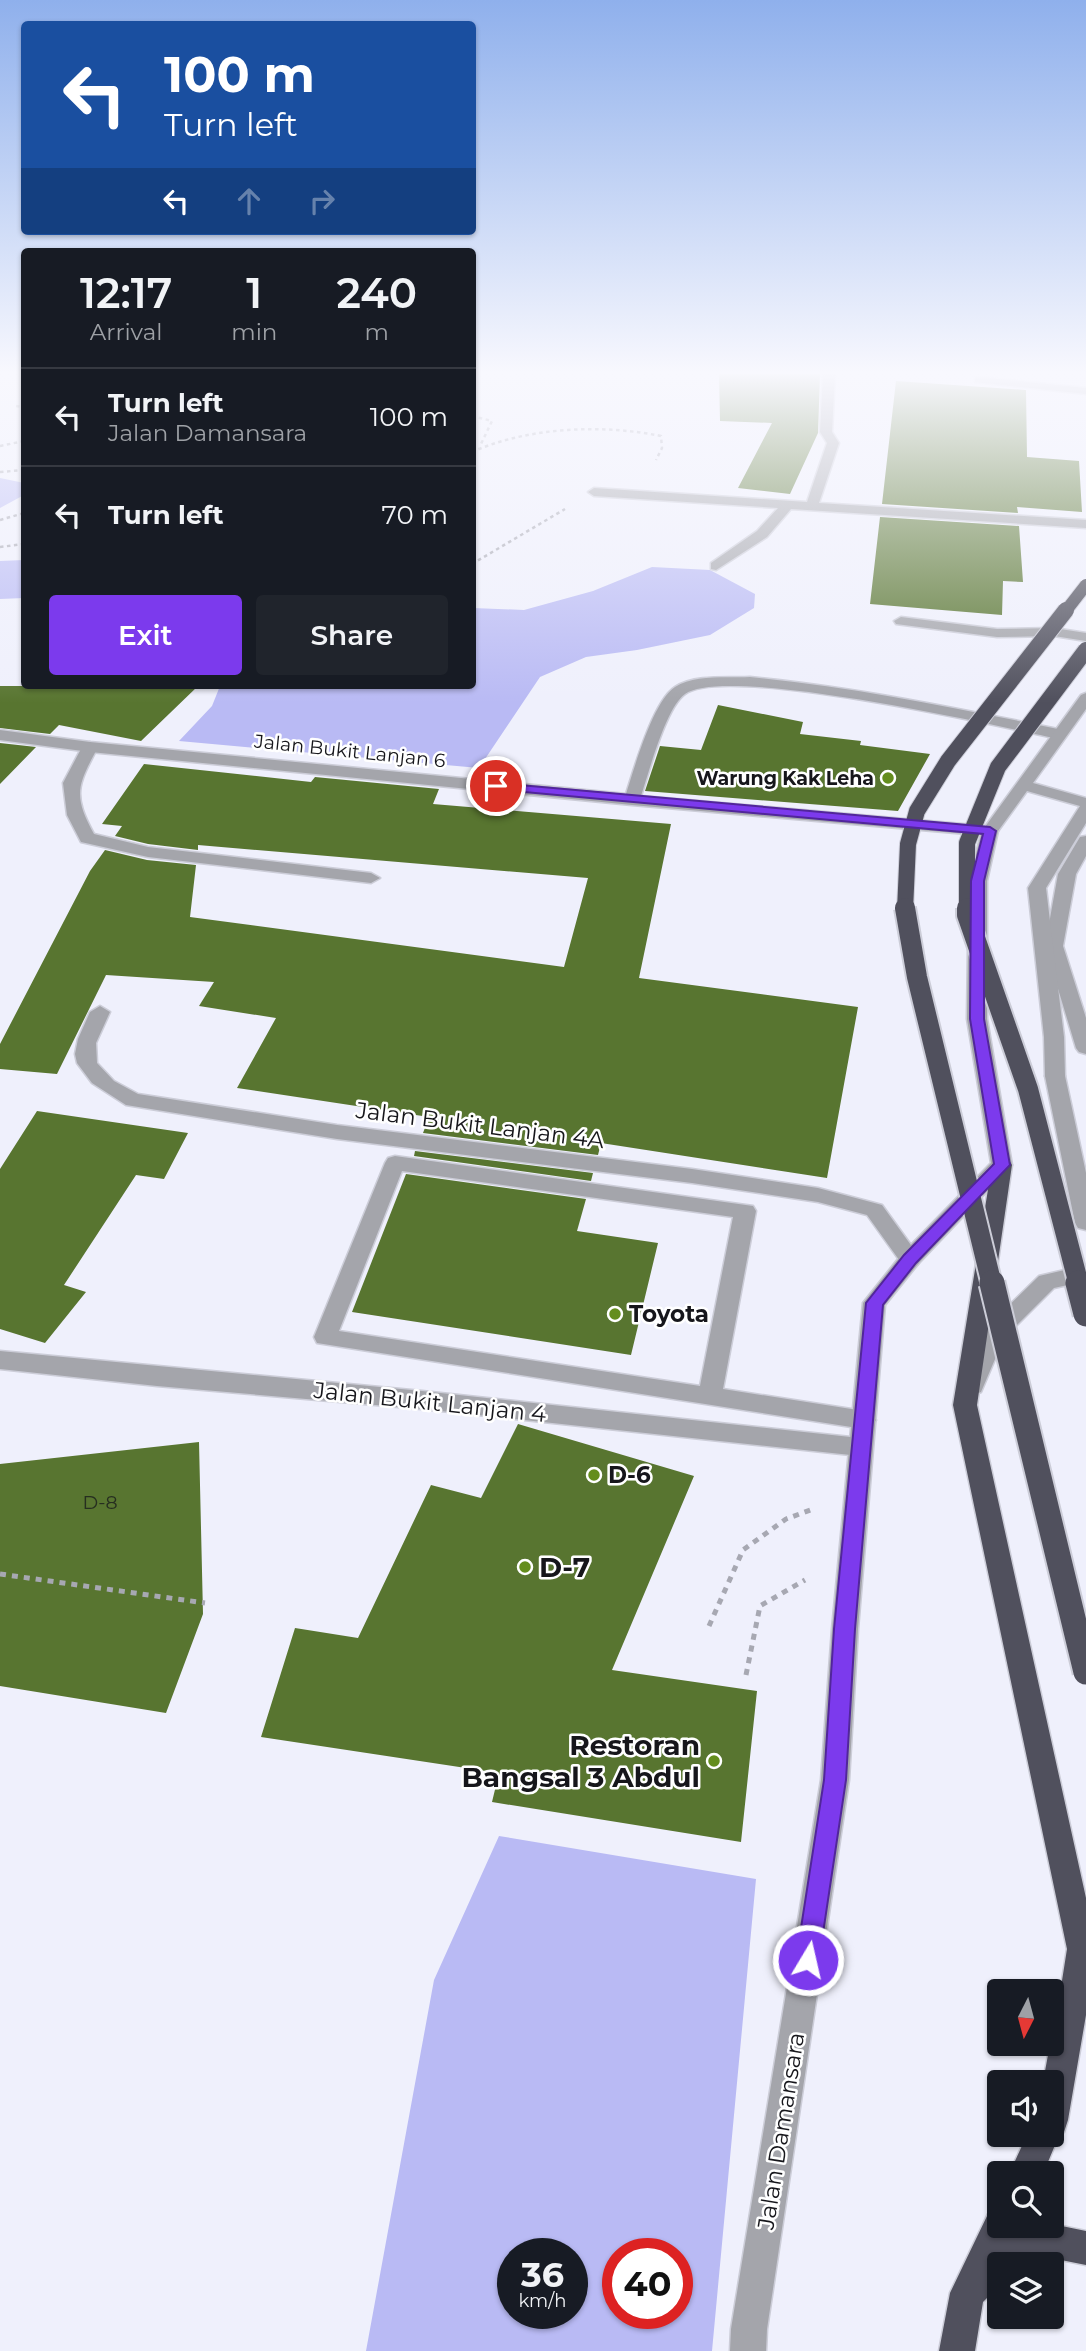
<!DOCTYPE html>
<html lang="en">
<head>
<meta charset="utf-8">
<style>
	:root { --surface:#171b24; --page:#20242c; --text:#f1f3f6; --muted:#9ea1a6; --line:#363941; --accent:#7c3aed }
	body { margin:0; font-family:Montserrat,sans-serif; background:var(--page); color:var(--text); height:100vh; display:flex; flex-direction:column; font-size:26px; white-space:nowrap }
	* { box-sizing:border-box; margin:0 }
	p { font-size:23px; color:var(--muted) }
	.icon { flex:none; width:38px; height:38px; fill:none; stroke:currentColor; stroke-width:2; stroke-linecap:round; stroke-linejoin:round }
	.map { position:relative; flex:1; overflow:hidden }
	.details { position:absolute; left:21px; top:248px; width:455px; height:441px; display:flex; flex-direction:column; background:var(--surface); border-radius:7px; box-shadow:0 2px 5px #0004 }
	.details>* { flex:none }
	.top-card { position:absolute; left:21px; top:21px; width:455px; height:214px; border-radius:7px; box-shadow:0 2px 5px #0004; background:#1a4fa0; color:#fff; overflow:hidden }
	.needle { width:46px; rotate:186deg }
	.tools { position:absolute; left:987px; top:1979px; display:grid; gap:14px }
	.tools a { display:grid; place-items:center; width:77px; height:77px; border-radius:7px; background:var(--surface); box-shadow:0 2px 5px #0004; font-size:35px }
	.speed { position:absolute; left:497px; top:2238px; display:flex; gap:14px; font-size:35px; font-weight:700; text-align:center }
	.speed>* { display:grid; place-content:center; width:91px; height:91px; border-radius:50%; background:var(--surface); box-shadow:0 2px 5px #0004; line-height:1 }
	.speed small { font-size:18px; font-weight:400 }
	.speed .limit { border:10px solid #d22; background:#fff; color:#111 }
	.pin { position:absolute; display:grid; place-items:center; width:60px; height:60px; color:#fff; margin:-30px; border:4px solid #fff; border-radius:50%; box-shadow:0 2px 7px #0007 }
	.me { position:absolute; width:77px; margin:-38px; rotate:9deg; stroke-linejoin:round; filter:drop-shadow(0 0 5px #0008) }
	.turn { display:flex; align-items:center; gap:24px; height:147px; padding:0 28px; font-size:32px }
	.turn .icon { width:91px; height:91px; stroke-width:2.5 }
	.turn b { display:block; font-size:49px; line-height:60px }
	.lanes { display:flex; align-items:center; height:66px; padding:0 28px; background:#0003; justify-content:center; gap:35px; direction:ltr }
	.lanes .off { opacity:.35 }
	.eta { display:flex; justify-content:space-evenly; align-items:center; height:119px; text-align:center }
	.eta b { font-size:42px; font-weight:600; line-height:49px }
	.cta { display:flex; gap:14px; margin-top:auto; padding:14px 28px }
	.cta a { flex:1; height:80px; border-radius:7px; background:var(--accent); color:#fff; font-size:28px; font-weight:600; line-height:80px; text-align:center }
	.cta a+a { background:var(--page); color:var(--text) }
	ul { padding:0; list-style:none }
	li { display:flex; align-items:center; gap:21px; height:98px; padding:0 28px; border-top:2px solid var(--line) }
	li div { flex:1 }
	li b { display:block; font-size:26px }
	li em { font-style:normal }
	.map>svg:first-child { display:block }
</style>
</head>
<body>
<div class="map">
<svg width="1086" height="2351" viewBox="0 0 1086 2351">
	<rect width="100%" height="100%" fill="#eff0fc"/>
	<path fill="#b9baf4" fill-rule="evenodd" d="M0,478L24,483V495L0,508Z
		M24,560V598L0,599V561Z
		M652,567L710,570L755,594L754,608L710,635L637,650L586,657L540,677L479,768L179,741L212,706L220,686H472L473,608L524,610L593,591Z
		M499,1836L756,1879L712,2351H366L434,1980ZM572,2254V2314H513V2254ZM618,2254H677V2314H618Z"/>
	<path fill="#587530" d="M719,374H820L818,433L790,494L738,488L772,423L720,421Z
		M896,381L1026,390L1027,457L1079,461L1082,512L1017,507L1018,513L882,504Z
		M880,517L1019,526L1023,582L1003,581L1002,615L870,604Z
		M0,686H198L141,741L59,725L50,734L0,728Z
		M718,705L803,722L800,734L861,741L860,745L930,754L898,811L645,791L660,746L701,750Z
		M0,743L36,747L0,784Z
		M144,764L311,782L315,777L439,789L433,804L671,824L639,978L858,1007L827,1178L601,1143L598,1155L423,1133L429,1117L237,1088L276,1018L199,1006L214,982L106,975L57,1074L0,1069V1044L90,871L105,850L147,860L196,865L190,917L564,967L588,878L198,845V850L148,844L115,836L122,826L102,824Z
		M37,1111L188,1133L164,1179L136,1175L64,1285L86,1292L45,1343L0,1329V1169Z
		M415,1151L593,1173L591,1181L414,1156Z
		M406,1174L586,1199L577,1231L658,1243L631,1355L352,1312Z
		M518,1424L694,1476L612,1670L757,1691L741,1842L492,1802L499,1773L261,1737L295,1628L358,1638L431,1485L481,1498Z
		M199,1442L203,1614L166,1713L0,1686V1464Z"/>
	<g fill="none" stroke-linecap="round" stroke-linejoin="round">
		<defs>
			<path id="service" d="M823,374H835L832,432L839,443L819,503L1086,520V528L791,509L767,537L716,570L711,569V563L757,531L778,508L594,496L588,492L594,488L807,502L827,443L820,432Z
				M979,377L1086,388V394L975,382V378Z
				M901,617L997,629L1054,628L1086,633V641L1054,636L997,637L896,624L894,621Z
				M90,742L98,747C78,785 72,794 94,834L148,847L371,873L380,878L371,883L148,857L81,842L67,815L63,783L82,747Z
				M1086,836V856L1076,874L1063,946L1086,1018V1054L1079,1052L1076,1048L1045,946L1058,874L1080,837Z
				M100,1006L110,1012L96,1043L97,1063L114,1081L138,1094L337,1125L692,1169L818,1188L882,1205L921,1259L918,1264L910,1267L902,1264L867,1215L818,1202L692,1183L337,1139L126,1105L92,1083L77,1063L75,1054L78,1039L90,1012Z
				M395,1156L753,1206L756,1211L723,1389L864,1411L872,1414L876,1420L872,1426L864,1429L317,1343L314,1337L385,1163L388,1158ZM402,1171L733,1217L700,1386L339,1331Z
				M1086,1265V1281L1054,1288L1004,1338L981,1392L973,1395L965,1392L961,1386L986,1328L1039,1276Z"/>
			<path id="minor" d="M750,677C854,687 956,708 1058,729L1066,734L1058,739C1000,726 725,664 685,694C666,707 649,772 641,796L996,827L998,831L990,836L632,805L90,752L0,740V730L90,742L626,794C634,769 653,701 675,687C695,674 727,678 750,677Z
				M1055,1070L1062,1072L1065,1076L1086,1173V1230L1078,1228L1075,1223L1045,1076L1048,1072Z
				M0,1351L422,1391L860,1438L869,1440L872,1447L869,1454L860,1456L422,1409L157,1386L0,1369Z"/>
			<path id="tertiary" d="M1086,693V709L1033,783L1086,798V823L1046,888L1064,1037L1065,1076L1062,1080H1048L1045,1076L1044,1037L1028,888L1080,806L1027,791L998,831L987,881V1019L1012,1165L918,1264L885,1305L858,1629L849,1780L767,2329L766,2351H730L731,2329L821,1780L832,1629L863,1303L902,1254L991,1163L967,1019L969,881L982,831L1081,695Z"/>
			<path id="motorway" d="M1002,1158L1009,1160L1012,1165L977,1405L1086,1898V2015L1068,2120L1064,2132L1060,2133L1043,2174H1009L1027,2135H1052V2082H1043L1050,2044H1052L1067,1949L953,1405L992,1165L995,1160Z
				M999,2209V2226H1017L1013,2235L1052,2224L1086,2231V2265L1051,2258L1028,2264H999V2286L983,2302L975,2351H939L950,2293L988,2214Z"/>
		</defs>
		<use href="#service" stroke="#cccdd8" stroke-width="3"/>
		<use href="#minor" stroke="#cccdd8" stroke-width="3"/>
		<use href="#tertiary" stroke="#cccdd8" stroke-width="3"/>
		<use href="#motorway" stroke="#cccdd8" stroke-width="3"/>
		<path stroke="#a7a8b2" stroke-width="2.5" stroke-dasharray="3.5 3.5" stroke-linecap="butt" d="M16,406L24,407
			M472,416L492,421L480,446
			M0,446L24,441
			M472,452C528,427 602,424 661,436L662,448L656,460
			M0,472L24,470
			M0,520L24,513
			M0,547L24,544
			M472,564L565,509"/>
		<path stroke="#a7a8b2" stroke-width="5" stroke-dasharray="6 6" stroke-linecap="butt" d="M0,1574L205,1603
			M709,1626L743,1550L786,1519L813,1509
			M746,1675L760,1606L805,1580"/>
		<use href="#service" fill="#a4a5ab" fill-rule="evenodd"/>
		<use href="#minor" fill="#a4a5ab" fill-rule="evenodd"/>
		<use href="#tertiary" fill="#a4a5ab" fill-rule="evenodd"/>
		<use href="#motorway" fill="#50505d" fill-rule="evenodd"/>
		<defs>
			<path id="motorway-bridge-far3" d="M1065,612L1086,585"/>
			<path id="motorway-bridge-far2" d="M905,910L908,844L917,811L948,761L1066,610
				M967,910V843L998,767L1086,650"/>
			<path id="motorway-bridge-far1" d="M905,908L917,977L992,1285
				M967,908V915L1028,1089L1079,1285"/>
			<path id="motorway-bridge" d="M992,1283L1086,1672
				M1078,1283L1086,1314"/>
		</defs>
		<use href="#motorway-bridge-far3" stroke="#cccdd8" stroke-width="14" stroke-linecap="butt"/>
		<use href="#motorway-bridge-far2" stroke="#cccdd8" stroke-width="18" stroke-linecap="butt"/>
		<use href="#motorway-bridge-far1" stroke="#cccdd8" stroke-width="24" stroke-linecap="butt"/>
		<use href="#motorway-bridge" stroke="#cccdd8" stroke-width="29" stroke-linecap="butt"/>
		<use href="#motorway-bridge-far3" stroke="#50505d" stroke-width="12"/>
		<use href="#motorway-bridge-far2" stroke="#50505d" stroke-width="16"/>
		<use href="#motorway-bridge-far1" stroke="#50505d" stroke-width="20"/>
		<use href="#motorway-bridge" stroke="#50505d" stroke-width="25"/>
	</g>
	<linearGradient id="sky" x2="0" y2="1"><stop stop-color="#8fb0ec"/><stop offset="0.53" stop-color="#f8f8fe"/><stop offset="1" stop-color="#f8f8fe" stop-opacity="0"/></linearGradient>
	<rect width="1086" height="703" fill="url(#sky)"/>
	<path fill="#7c3aed" stroke="#51269a" stroke-width="2" d="M496,783L990,827L996,831L984,881V1019L1010,1165L916,1263L883,1305L855,1629L846,1780L819,1960L816,1968L808,1971L800,1968L796,1960L824,1780L834,1629L866,1303L904,1255L994,1164L970,1019L971,881L983,834L492,789V784Z"/>
	<g fill="#648d1d" stroke="#fff" stroke-width="2.5">
		<circle cx="888" cy="778" r="7"/>
		<circle cx="615" cy="1314" r="7"/>
		<circle cx="594" cy="1475" r="7"/>
		<circle cx="525" cy="1567" r="7"/>
		<circle cx="714" cy="1761" r="7"/>
	</g>
	<g text-anchor="middle" dominant-baseline="central" stroke-width="5" stroke-linejoin="round" paint-order="stroke">
		<g font-size="19" fill="#16161b" stroke="#fff">
			<text transform="translate(350 751) rotate(6)">Jalan Bukit Lanjan 6</text>
		</g>
		<g font-size="19" font-weight="bold" fill="#16161b" stroke="#fff" text-anchor="end">
			<text x="874" y="778">Warung Kak Leha</text>
		</g>
		<g font-size="19" fill="#262e20">
			<text x="100" y="1502">D-8</text>
		</g>
		<g font-size="23" fill="#16161b" stroke="#fff">
			<text transform="translate(480 1125) rotate(7)">Jalan Bukit Lanjan 4A</text>
			<text transform="translate(430 1402) rotate(6)">Jalan Bukit Lanjan 4</text>
			<text transform="translate(781 2131) rotate(-81)">Jalan Damansara</text>
		</g>
		<g font-size="23" font-weight="bold" fill="#16161b" stroke="#fff" text-anchor="start">
			<text x="629" y="1314">Toyota</text>
			<text x="608" y="1475">D-6</text>
		</g>
		<g font-size="28" font-weight="bold" fill="#16161b" stroke="#fff" text-anchor="start">
			<text x="539" y="1567">D-7</text>
			<text x="700" y="1745" text-anchor="end">Restoran<tspan x="700" dy="32">Bangsal 3 Abdul</tspan></text>
		</g>
	</g>
</svg>
<div class="tools">
<a><svg class="needle" viewBox="-14 -14 28 28"><path d="M0-13l5 13h-10z" fill="#e53935"/><path d="M0 13l5-13h-10z" fill="#9ea1a6"/></svg></a>
<a><svg class="icon" aria-label="sound" viewBox="0 0 24 24"><path d="M4 9h4l5-4v14l-5-4H4zM17 9q2 3 0 6"/></svg></a>
<a><svg class="icon" aria-label="search" viewBox="0 0 24 24"><circle cx="10" cy="10" r="6"/><path d="M15 15l6 6"/></svg></a>
<a><svg class="icon" aria-label="layers" viewBox="0 0 24 24"><path d="M12 4l9 5-9 5-9-5zM3 14l9 5 9-5"/></svg></a>
</div>
<div class="speed"><div>36<small>km/h</small></div><div class="limit">40</div></div>
<div class="pin" style="left:496px;top:786px;background:#d93025"><svg class="icon" aria-label="arrive" viewBox="0 0 24 24"><path d="M6 21V4h12l-3 4 3 4H6"/></svg></div>
<svg class="me" style="left:808px;top:1960px" viewBox="-20 -20 40 40"><circle r="17" fill="#7c3aed" stroke="#fff" stroke-width="3"/><path d="M0-11L8 9 0 5-8 9z" fill="#fff"/></svg>
<div class="top-card">
<div class="turn"><svg class="icon" aria-label="left" viewBox="0 0 24 24"><path d="M17 20v-9H6M10 6l-5 5 5 5"/></svg><div><b>100 m</b>Turn left</div></div>
<div class="lanes"><svg class="icon" aria-label="left" viewBox="0 0 24 24"><path d="M17 20v-9H6M10 6l-5 5 5 5"/></svg><svg class="icon off" aria-label="ahead" viewBox="0 0 24 24"><path d="M12 20V5M6 11l6-6 6 6"/></svg><svg class="icon off" aria-label="right" viewBox="0 0 24 24"><path d="M7 20v-9h11M14 6l5 5-5 5"/></svg></div>
</div>
<section class="details">
<div class="eta">
<div><b>12:17</b><p>Arrival</p></div>
<div><b>1</b><p>min</p></div>
<div><b>240</b><p>m</p></div>
</div>
<ul>
<li><svg class="icon" aria-label="left" viewBox="0 0 24 24"><path d="M17 20v-9H6M10 6l-5 5 5 5"/></svg><div><b>Turn left</b><p>Jalan Damansara</p></div><em>100 m</em></li>
<li><svg class="icon" aria-label="left" viewBox="0 0 24 24"><path d="M17 20v-9H6M10 6l-5 5 5 5"/></svg><div><b>Turn left</b></div><em>70 m</em></li>
</ul>
<div class="cta"><a>Exit</a><a>Share</a></div>
</section>
</div>
</body>
</html>
